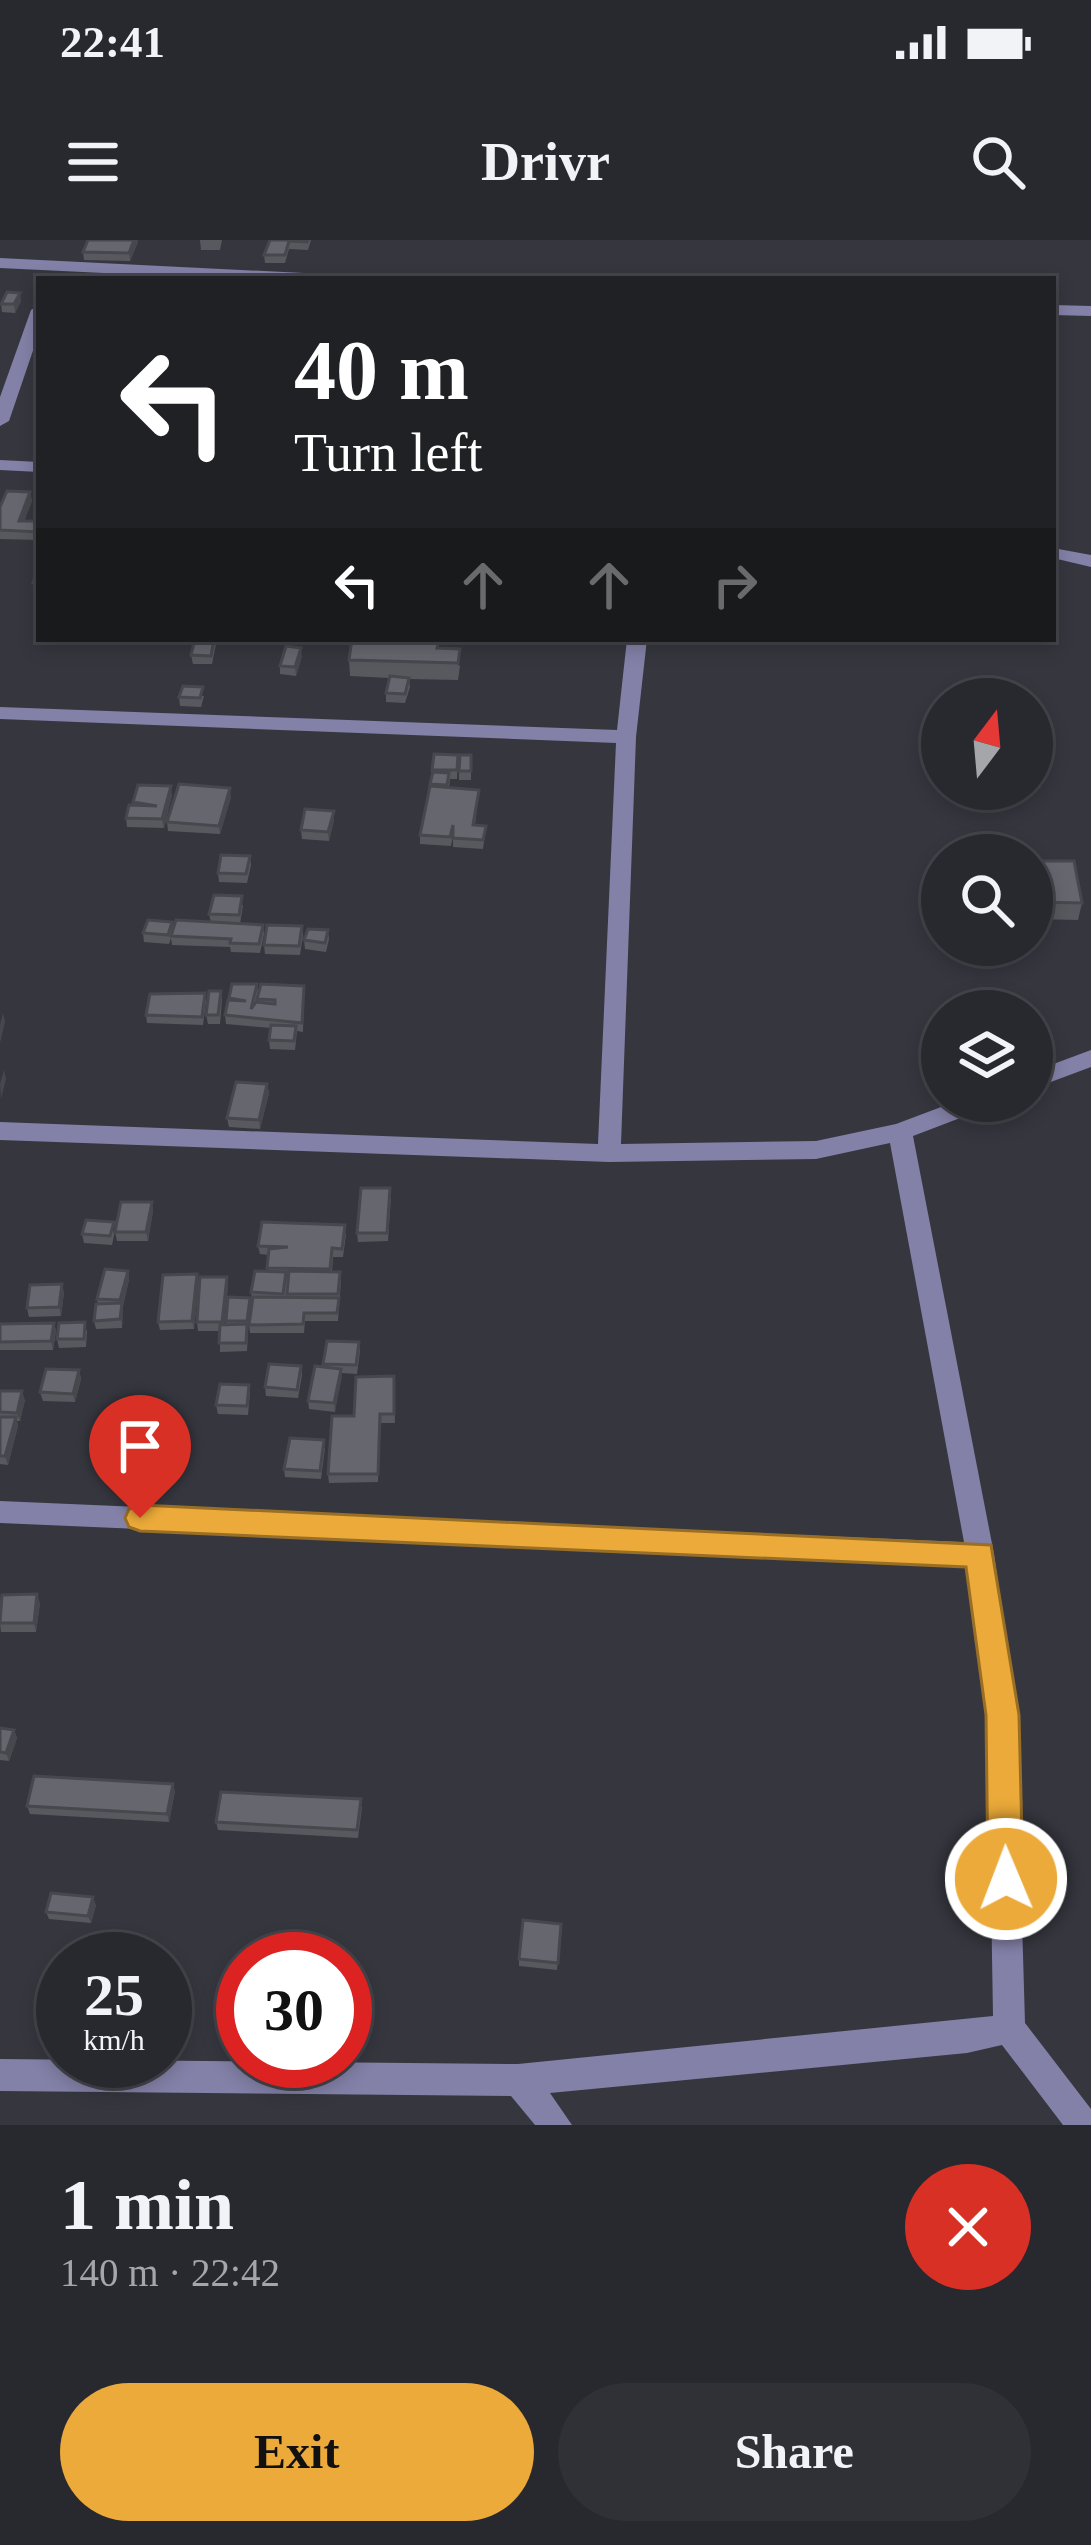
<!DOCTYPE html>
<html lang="en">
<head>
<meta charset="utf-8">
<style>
	:root { --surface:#28282f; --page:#303037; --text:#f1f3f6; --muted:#a5a6aa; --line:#44444b; --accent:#ebaa39 }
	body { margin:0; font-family:Georgia,serif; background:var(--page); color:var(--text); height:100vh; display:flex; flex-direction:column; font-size:45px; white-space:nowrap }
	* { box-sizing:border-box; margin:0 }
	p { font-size:39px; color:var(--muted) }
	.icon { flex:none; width:66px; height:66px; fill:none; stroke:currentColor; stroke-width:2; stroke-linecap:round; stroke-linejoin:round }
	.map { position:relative; height:1885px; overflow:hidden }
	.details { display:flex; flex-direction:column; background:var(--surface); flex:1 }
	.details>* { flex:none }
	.banner { position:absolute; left:36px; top:36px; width:1020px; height:366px; border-radius:0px; box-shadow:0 6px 18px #0003,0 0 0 3px var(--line); background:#202124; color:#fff; overflow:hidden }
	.needle { width:78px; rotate:16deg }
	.buttons { position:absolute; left:921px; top:438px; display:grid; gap:24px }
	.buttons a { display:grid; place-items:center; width:132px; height:132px; border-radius:50%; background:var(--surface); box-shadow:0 6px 18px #0003,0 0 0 3px var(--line); font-size:60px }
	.speed { position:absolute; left:36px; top:1692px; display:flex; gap:24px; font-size:60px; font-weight:700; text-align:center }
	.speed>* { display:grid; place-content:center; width:156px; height:156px; border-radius:50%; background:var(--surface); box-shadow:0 6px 18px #0003,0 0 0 3px var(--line); line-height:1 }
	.speed small { font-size:30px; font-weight:400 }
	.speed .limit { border:18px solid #d22; background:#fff; color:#111 }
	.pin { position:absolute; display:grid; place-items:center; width:102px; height:102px; color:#fff; margin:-123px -51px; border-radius:50% 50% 50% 0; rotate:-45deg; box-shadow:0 0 12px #0007 }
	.pin .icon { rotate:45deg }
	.me { position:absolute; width:132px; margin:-66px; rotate:359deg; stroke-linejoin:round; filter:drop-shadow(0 0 9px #0008) }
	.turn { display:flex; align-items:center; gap:42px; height:252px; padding:0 60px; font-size:54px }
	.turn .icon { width:156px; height:156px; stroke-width:2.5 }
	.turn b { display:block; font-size:84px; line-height:102px }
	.lanes { display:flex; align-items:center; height:114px; padding:0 60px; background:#0003; justify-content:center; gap:60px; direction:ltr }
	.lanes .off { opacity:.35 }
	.round { display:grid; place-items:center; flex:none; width:126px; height:126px; border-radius:63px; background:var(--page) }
	.headline { display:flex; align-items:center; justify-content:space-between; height:204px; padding:0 60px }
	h1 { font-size:72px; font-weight:700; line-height:90px }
	.cta { display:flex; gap:24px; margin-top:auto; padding:24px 60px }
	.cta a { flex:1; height:138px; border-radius:72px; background:var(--accent); color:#111; font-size:48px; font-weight:700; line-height:138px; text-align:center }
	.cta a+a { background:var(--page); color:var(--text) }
	.status { display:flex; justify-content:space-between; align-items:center; height:84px; padding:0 60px; background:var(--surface); direction:ltr }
	.status svg { height:33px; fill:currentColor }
	header { display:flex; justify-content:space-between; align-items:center; height:156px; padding:0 60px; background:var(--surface); font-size:54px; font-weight:700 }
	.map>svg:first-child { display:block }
</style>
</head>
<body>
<div class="status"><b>22:41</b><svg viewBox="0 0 49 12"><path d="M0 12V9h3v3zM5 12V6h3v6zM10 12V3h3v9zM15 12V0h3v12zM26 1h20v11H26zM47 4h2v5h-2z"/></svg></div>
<header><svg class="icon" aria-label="menu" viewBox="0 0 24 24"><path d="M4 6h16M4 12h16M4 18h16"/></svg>Drivr<svg class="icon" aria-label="search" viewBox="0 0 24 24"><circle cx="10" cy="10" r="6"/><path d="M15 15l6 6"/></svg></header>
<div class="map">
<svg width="1091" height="1885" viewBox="0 0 1091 1885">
	<rect width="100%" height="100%" fill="#36363f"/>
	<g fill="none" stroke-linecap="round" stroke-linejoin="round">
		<path fill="#8381a7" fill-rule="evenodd" d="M0,18L324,34L332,39H228L0,28Z
			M39,65V93L9,181L0,186V157L31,70Z
			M1053,65L1091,66V76L1053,75Z
			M0,220L39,222V232L0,230Z
			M1053,308L1091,315V327L1053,318Z
			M627,399H647L636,497L621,904L816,901L896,884L957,861H993L989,867L913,896L994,1314L1016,1475L1025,1783L1091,1869V1885H1063L1002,1805L967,1813L550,1853L572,1885H535L511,1856L0,1851V1819L518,1824L993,1776L988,1475L968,1325L0,1283V1261L964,1302L890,903L816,919L609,922L0,900V882L598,904L616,503L0,479V467L617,490Z
			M1091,810V827L1032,849V832Z"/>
	</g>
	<path fill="#58585f" d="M88,0H138V2L130,21L84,20L83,12Z
		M200,0H222L220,10H201Z
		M270,0H311L308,10L289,9L285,23H265L264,15Z
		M21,61L15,73L2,72L1,64Z
		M30,252L32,261L24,281H39V300L0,299V267Z
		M217,399L212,424H193L191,415Z
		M222,399H287L286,405L223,402Z
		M440,408L460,426L458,440L409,439L410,447L405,463L386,462V453L389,438L350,436L349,420Z
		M302,416L296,436L280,434V426Z
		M204,456L201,467L180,466L179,457Z
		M935,482H942V508H936L934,491Z
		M458,515L457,539H450L449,548L479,550L475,585L486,586L483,609L453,607V596L451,606L420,604V595L432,530Z
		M471,515V540H459V531Z
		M172,555L164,588L127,587L126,578L133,565V562Z
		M231,557L220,594L168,591L167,582Z
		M334,571V580L329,601L302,599L301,590Z
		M250,616L251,625L247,643L219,642L218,633Z
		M1032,621L1082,663L1078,680L1032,679Z
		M243,665L240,684L263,685L264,694L260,713L231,712L230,707L172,705L171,698L169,704L144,702L143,693L172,682L173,690L211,682L209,674Z
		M302,686L303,695L300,715L265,714L264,705Z
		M328,690L329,699L326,712L305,709L304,700Z
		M257,744L258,753L256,763H257V759L304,746L303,792L297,791L295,810L270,809L269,800L271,788L226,784L225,775L229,758Z
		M221,751L222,760L220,784H208L206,775Z
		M205,753L206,762L203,785L147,783L146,775Z
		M267,844L269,853L260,889L229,887L227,878Z
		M391,957L388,1001L358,1002L357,993Z
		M152,962L153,971L148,1001H117L115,992Z
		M115,991L112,1005L84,1003L82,994Z
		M346,994L343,1017H333L332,1032L341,1041L338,1081H305L304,1093H250L249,1085L252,1060L251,1052L268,1031L269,1015L260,1014L258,1006Z
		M128,1031L129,1040L123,1066L122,1088L96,1089L94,1081L98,1064L97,1059Z
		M197,1034L199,1043L194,1089L160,1090L158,1082Z
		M227,1037L228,1045L224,1085L250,1058L247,1111L220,1112V1091H198L197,1082Z
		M64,1052L61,1076L29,1077L27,1068Z
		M54,1083L56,1091L53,1110H0V1084Z
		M87,1090L86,1107L59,1108L57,1099Z
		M359,1102L360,1111L357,1134L341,1133L335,1172L309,1169L308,1161L324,1127L323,1124Z
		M301,1126L302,1135L298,1158L266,1156L265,1147Z
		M79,1130L81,1139L75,1162L43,1161L40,1152Z
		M394,1136L395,1183H380L378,1242L329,1243L328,1234L354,1176Z
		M249,1145L250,1153L248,1175L218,1174L216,1165Z
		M0,1151L25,1160L20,1181H17L18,1186L8,1225L0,1224Z
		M325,1208L321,1239L285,1237L284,1229Z
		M40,1363L36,1392H1L0,1383Z
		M0,1488L14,1490L17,1498L9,1521L0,1520Z
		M175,1551L169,1582L30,1574L27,1566Z
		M362,1567L358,1598L218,1590L216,1582Z
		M96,1665L91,1683L49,1679L46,1672Z
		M561,1684L557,1730L519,1726V1719Z"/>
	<path fill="#47474e" d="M134,0H138V2L130,21L129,13Z
		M20,53L21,61L15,73L14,64Z
		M30,252L32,261L21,290L19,281Z
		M301,408L302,416L296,436L295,427Z
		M171,546L172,555L164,588L162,579Z
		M230,548L231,557L220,594L219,586Z
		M334,571V580L329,601L328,592Z
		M3,773L5,782L0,803V785Z
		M4,830L6,839L1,859L0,844Z
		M267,844L269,853L260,889L259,880Z
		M152,962L153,971L148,1001L146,992Z
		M128,1031L129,1040L123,1065L122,1088L120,1060Z
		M197,1034L199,1043L194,1089L192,1081Z
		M227,1037L228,1045L224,1091L222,1082Z
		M62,1044L64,1052L61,1076L59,1067Z
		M54,1083L56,1091L53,1110L51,1101Z
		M341,1129L342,1137L335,1172L334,1163Z
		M79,1130L81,1139L75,1162L73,1154Z
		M22,1151L25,1160L20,1181L17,1173Z
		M16,1177L18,1186L8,1225L5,1216Z
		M37,1354L40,1363L36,1392L34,1383Z
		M14,1490L17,1498L9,1521L6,1513Z
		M173,1544L175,1551L169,1582L167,1574Z
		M93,1657L96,1665L91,1683L88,1676Z"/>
	<path fill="#66666f" stroke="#47474e" stroke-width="3" d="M88,0H134L129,13L83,12Z
		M270,0H308L307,2L289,1L285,15H264Z
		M7,52L20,53L14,64H1Z
		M7,251L30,252L19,281H39V292L0,290V267Z
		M36,332H39V343H33Z
		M195,399H214L211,416L191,415Z
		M352,399H439L437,408L460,409L458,423L349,420Z
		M286,406L301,408L295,427L280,426Z
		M390,436L409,438L405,454L386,453Z
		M183,446L203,447L200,458L179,457Z
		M935,482H942V499H938Z
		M1032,483H1036L1038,498H1032Z
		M434,514L458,515L457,530H432Z
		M460,515H471V531H459Z
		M433,532L449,533L447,545L430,544Z
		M179,544L230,548L219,586L167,582Z
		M138,545L171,546L162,579L126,578L129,565L157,566L133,562Z
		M430,546L479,550L473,585L486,586L483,600L453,598V585L450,597L420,595Z
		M305,569L334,571L328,592L301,590Z
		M221,615L250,616L246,634L218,633Z
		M1032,621H1074L1082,663L1032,662Z
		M214,655L242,656L239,675L209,674Z
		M148,680L172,682L168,695L143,693Z
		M176,680L263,685L259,704L230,703L231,699L171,696Z
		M267,685L302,686L299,706L264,705Z
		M308,689L328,690L325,703L304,700Z
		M232,744H257L251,769L256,762L275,764V760L257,759L261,744L304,746L302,783L225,775L228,760L246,761L229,758Z
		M209,751H221L218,775H206Z
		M205,753L202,777L146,775L150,754Z
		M271,785L296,786L294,801L269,800Z
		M236,842L267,844L259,880L227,878Z
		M361,948H390L387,993H357Z
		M121,962H152L146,992H115Z
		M86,980L114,982L110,996L82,994Z
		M262,982L345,985L342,1009L332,1008L330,1029L267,1028L269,1009L288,1007L258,1006Z
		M105,1029L128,1031L120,1060L97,1059Z
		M255,1031L286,1032L283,1054L251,1052Z
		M289,1031L340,1032L338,1054H287Z
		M197,1034L192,1081L158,1082L163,1035Z
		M200,1037H227L222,1082H197Z
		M62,1044L59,1067L27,1068L30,1045Z
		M228,1057L250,1058L247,1081H226Z
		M253,1057L339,1058L337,1073H304L303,1084L249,1085Z
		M122,1063L120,1079L94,1081L96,1064Z
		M85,1082L84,1099H57L59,1083Z
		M54,1083L51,1101L0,1102V1084Z
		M247,1084L246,1103H219L220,1085Z
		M327,1101L359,1102L356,1125L323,1124Z
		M269,1124L301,1126L297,1150L265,1147Z
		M315,1126L341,1129L334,1163L308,1161Z
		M46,1129L79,1130L73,1154L40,1152Z
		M394,1136V1174H380L378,1234H328L332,1176H354L356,1137Z
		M220,1144L249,1145L247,1166L216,1165Z
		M0,1151H22L17,1173L0,1172Z
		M0,1177H16L5,1216H0Z
		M290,1198L324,1200L320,1231L284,1229Z
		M37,1354L34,1383H0L2,1355Z
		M0,1488L14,1490L6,1513L0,1512Z
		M34,1536L173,1544L167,1574L27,1566Z
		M221,1552L361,1559L357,1590L216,1582Z
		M51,1653L93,1657L88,1676L46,1672Z
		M523,1680L561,1684L558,1723L519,1719Z"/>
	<path fill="#ebaa39" stroke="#996e25" stroke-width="3" d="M140,1265L991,1305L1019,1475L1023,1639L1018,1651L1006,1655L993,1651L988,1639L986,1475L966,1327L140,1291L129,1287L125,1278L129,1269Z"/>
</svg>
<div class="buttons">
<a><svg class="needle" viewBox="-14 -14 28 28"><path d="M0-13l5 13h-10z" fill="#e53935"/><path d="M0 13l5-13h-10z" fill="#a5a6aa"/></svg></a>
<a><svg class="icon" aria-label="search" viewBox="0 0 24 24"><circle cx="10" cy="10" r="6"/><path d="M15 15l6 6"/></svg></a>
<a><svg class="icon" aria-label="layers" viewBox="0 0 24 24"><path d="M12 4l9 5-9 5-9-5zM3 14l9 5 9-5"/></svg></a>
</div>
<div class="speed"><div>25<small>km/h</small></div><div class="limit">30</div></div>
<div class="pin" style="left:140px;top:1278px;background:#d93025"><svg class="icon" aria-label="arrive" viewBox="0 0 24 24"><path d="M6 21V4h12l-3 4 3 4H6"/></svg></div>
<svg class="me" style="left:1006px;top:1639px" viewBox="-20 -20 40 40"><circle r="17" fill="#ebaa39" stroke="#fff" stroke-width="3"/><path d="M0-11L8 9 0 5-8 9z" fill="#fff"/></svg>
<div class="banner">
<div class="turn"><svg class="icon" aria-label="left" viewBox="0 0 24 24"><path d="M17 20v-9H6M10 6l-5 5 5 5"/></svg><div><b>40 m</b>Turn left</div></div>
<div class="lanes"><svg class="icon" aria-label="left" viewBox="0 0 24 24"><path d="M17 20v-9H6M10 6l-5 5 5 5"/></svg><svg class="icon off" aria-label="ahead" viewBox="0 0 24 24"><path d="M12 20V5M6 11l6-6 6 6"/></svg><svg class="icon off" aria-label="ahead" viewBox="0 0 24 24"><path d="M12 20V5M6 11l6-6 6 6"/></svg><svg class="icon off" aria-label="right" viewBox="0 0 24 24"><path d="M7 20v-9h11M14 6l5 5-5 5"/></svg></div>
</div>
</div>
<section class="details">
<div class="headline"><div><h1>1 min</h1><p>140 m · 22:42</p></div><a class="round" style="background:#d93025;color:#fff"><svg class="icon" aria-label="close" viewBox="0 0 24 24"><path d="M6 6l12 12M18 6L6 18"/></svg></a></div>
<div class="cta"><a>Exit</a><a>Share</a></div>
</section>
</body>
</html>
